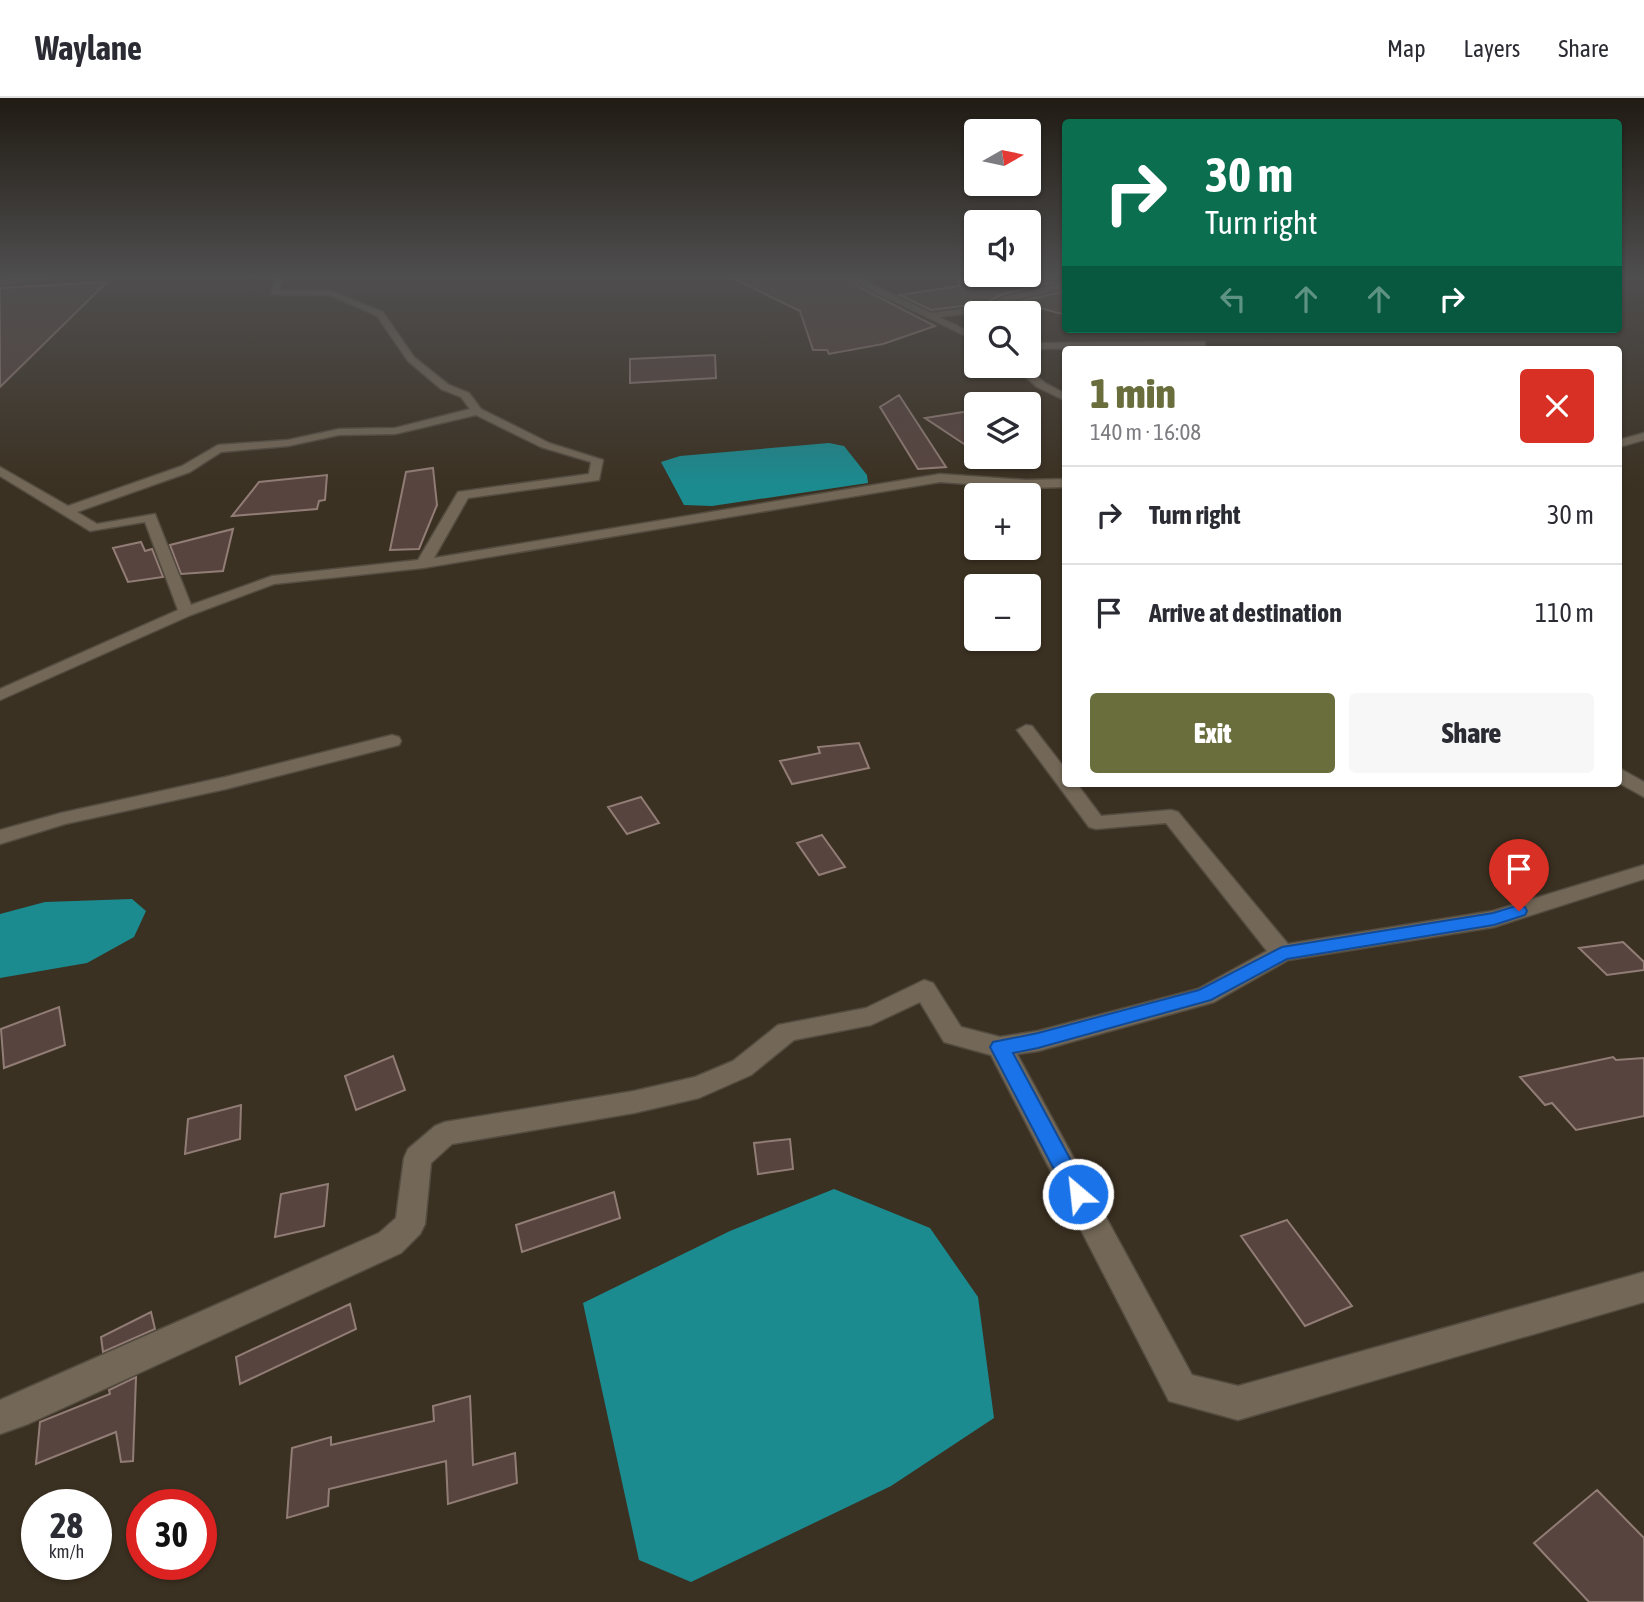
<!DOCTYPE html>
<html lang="en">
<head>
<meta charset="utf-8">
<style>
	:root { --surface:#fff; --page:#f7f7f7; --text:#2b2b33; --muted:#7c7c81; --line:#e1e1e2; --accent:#6a6e3c }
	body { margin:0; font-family:"Asap Condensed",sans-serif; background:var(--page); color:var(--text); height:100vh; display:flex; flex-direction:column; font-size:26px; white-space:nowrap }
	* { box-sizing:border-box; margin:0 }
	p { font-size:23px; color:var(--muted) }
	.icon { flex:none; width:38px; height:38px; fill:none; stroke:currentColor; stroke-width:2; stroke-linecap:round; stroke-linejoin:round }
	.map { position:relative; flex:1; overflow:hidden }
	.drawer { position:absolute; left:1062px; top:248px; width:560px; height:441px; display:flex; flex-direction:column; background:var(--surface); border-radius:7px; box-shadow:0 2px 5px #0004 }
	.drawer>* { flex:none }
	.hud { position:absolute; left:1062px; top:21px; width:560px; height:214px; border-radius:7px; box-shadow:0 2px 5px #0004; background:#0b6e4f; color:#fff; overflow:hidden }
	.needle { width:46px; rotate:81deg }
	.tools { position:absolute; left:964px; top:21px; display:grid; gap:14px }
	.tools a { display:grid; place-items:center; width:77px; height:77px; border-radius:7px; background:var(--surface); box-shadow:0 2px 5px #0004; font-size:35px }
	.speed { position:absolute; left:21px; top:1391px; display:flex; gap:14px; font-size:35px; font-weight:700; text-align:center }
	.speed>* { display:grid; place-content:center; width:91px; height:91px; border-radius:50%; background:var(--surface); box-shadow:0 2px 5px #0004; line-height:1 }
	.speed small { font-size:18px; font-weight:400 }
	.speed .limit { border:10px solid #d22; background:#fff; color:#111 }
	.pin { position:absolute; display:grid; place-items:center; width:60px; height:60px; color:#fff; margin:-72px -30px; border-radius:50% 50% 50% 0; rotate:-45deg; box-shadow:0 0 7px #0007 }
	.pin .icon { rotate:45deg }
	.me { position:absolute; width:77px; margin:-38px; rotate:332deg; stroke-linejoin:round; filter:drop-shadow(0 0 5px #0008) }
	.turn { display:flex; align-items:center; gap:24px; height:147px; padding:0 28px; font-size:32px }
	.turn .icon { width:91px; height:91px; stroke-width:2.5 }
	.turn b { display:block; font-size:49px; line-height:60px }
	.lanes { display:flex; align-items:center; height:66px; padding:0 28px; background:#0003; justify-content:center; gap:35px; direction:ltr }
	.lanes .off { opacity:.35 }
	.round { display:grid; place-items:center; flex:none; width:74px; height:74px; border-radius:7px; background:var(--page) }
	.summary { display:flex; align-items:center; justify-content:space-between; height:119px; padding:0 28px }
	h1 { font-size:42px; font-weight:800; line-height:52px; color:var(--accent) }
	.button { display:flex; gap:14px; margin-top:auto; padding:14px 28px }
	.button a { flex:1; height:80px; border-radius:7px; background:var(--accent); color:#fff; font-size:28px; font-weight:800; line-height:80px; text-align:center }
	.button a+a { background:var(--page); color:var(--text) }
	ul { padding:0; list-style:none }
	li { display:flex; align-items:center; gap:21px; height:98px; padding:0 28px; border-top:2px solid var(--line) }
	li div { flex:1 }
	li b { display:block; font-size:26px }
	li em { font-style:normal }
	header { display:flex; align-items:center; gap:42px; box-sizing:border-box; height:98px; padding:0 35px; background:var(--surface); border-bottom:2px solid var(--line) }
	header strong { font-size:33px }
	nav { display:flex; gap:38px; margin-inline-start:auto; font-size:24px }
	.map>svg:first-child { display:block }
</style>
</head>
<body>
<header>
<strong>Waylane</strong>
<nav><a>Map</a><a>Layers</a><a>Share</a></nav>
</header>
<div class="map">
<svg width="1644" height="1504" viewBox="0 0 1644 1504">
	<rect width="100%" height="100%" fill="#3b3122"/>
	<path fill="#1b8b90" d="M829,345L844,348L867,377L868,385L712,408L684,407L661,364L680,358Z
		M132,801L146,813L134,839L87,865L0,880V816L45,804Z
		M834,1091L930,1130L978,1199L994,1320L891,1388L691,1484L639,1462L583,1205L730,1133Z"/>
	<path fill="#57443e" stroke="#927d76" stroke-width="2" d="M726,177H849L861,190L935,228L883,246L829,256L827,252H813L800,213Z
		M1030,177H1049L1054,184L1003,196L986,205L931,212L900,197L959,188V182Z
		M107,184L0,289V190Z
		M1066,193V217L1017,204Z
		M715,257L716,280L630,285V261Z
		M899,297L946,369L918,371L880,309Z
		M976,312V354L925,320Z
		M433,370L437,407L419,451L390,452L406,374Z
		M327,377L325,402L319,403L317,411L232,418L259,384Z
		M233,431L223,473L181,476L170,447Z
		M141,444L145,453L152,451L163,479L128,484L113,450Z
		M859,645L869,670L792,686L780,663L820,655L818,649Z
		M641,699L659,725L627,736L608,709Z
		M822,737L845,769L819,777L797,745Z
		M1623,844L1644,864V872L1607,877L1579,850Z
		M59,909L65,947L4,970L1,931Z
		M393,958L405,992L356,1012L345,978Z
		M1613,959L1616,962L1644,960V1018L1576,1032L1552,1005L1545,1007L1520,979Z
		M241,1007L240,1041L185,1056L188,1021Z
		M790,1041L793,1071L758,1076L754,1045Z
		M328,1086L324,1128L275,1139L281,1096Z
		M614,1094L620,1120L522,1154L516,1127Z
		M1287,1122L1352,1208L1305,1228L1241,1138Z
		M350,1206L356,1231L240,1286L236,1259Z
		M151,1214L155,1231L103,1254L101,1239Z
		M136,1279L133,1363L121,1364L116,1334L36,1366L40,1324L110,1296L109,1292Z
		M470,1298L473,1367L515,1355L517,1385L448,1406L446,1363L329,1391L328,1408L287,1420L292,1350L331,1339V1347L434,1323L433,1308Z
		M1597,1392L1644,1440V1504H1589L1534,1445Z"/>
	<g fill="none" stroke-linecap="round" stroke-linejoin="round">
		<defs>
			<path id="minor" d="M43,177H70L0,187V183Z
				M276,177H284L279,192L331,193L383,214L414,259L449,287L469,295L481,311L549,345L603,362L599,382L468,400L434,460L940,376L1026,382L1066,381V389L1026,390L940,384L423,470L274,486L191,517L0,602V591L178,512L145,424L90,433L0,378V369L68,408L182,368L218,347L288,342L339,331L395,330L470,311L461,299L441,291L408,263L377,218L330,197L271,196ZM476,317L541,349L591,364L589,376L458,394L418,462L272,478L191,507L155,416L97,426L77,414L190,374L221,354L288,348L339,337L395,336Z
				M851,177H860L868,184L931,215L987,208L1004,199L1066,184V190L1010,203L989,213L939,219L976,237V243L862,188Z
				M1205,244V248L1202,249L1029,251V245Z
				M1013,268H1024L1045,285L1066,296V303L1037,289Z
				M1644,335V342L1619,349V342Z
				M1026,627L1032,628L1066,672V686H1077L1101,718L1171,712L1178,714L1288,846L1493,813L1644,767V781L1494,829L1288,862L1214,904L1038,953L1017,956L1192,1277L1238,1288L1644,1174V1204L1238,1322L1169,1303L991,957L944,944L920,904L871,927L794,942L751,977L699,1000L634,1015L452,1046L431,1065L425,1126L420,1136L401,1155L28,1326L0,1336V1302L379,1135L396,1120L404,1060L408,1051L435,1028L445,1024L634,993L695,979L733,963L778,927L866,910L924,882L933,885L961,929L1000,939L1038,933L1198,891L1267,853L1166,725L1096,731L1089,729L1017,632Z
				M392,637L399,639L401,643L399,647L226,691L65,726L0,746V732L61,715L225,679Z
				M1619,670L1644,684V699L1619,685Z"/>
		</defs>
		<use href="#minor" stroke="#544c40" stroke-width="3"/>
		<use href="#minor" fill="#736857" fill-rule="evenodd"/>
	</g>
	<linearGradient id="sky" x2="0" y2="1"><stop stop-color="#201b13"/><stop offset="0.46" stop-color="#4f4e4f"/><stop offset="1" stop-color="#4f4e4f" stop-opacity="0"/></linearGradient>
	<rect width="1644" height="388" fill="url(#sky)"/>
	<path fill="#1a73e8" stroke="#114b97" stroke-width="2" d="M1519,807L1525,809L1527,813L1525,817L1494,827L1287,861L1211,902L1038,950L1013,955L1089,1096L1085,1102L1078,1105L1070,1102L990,949L993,944L1038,935L1199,892L1282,849L1493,815Z"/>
</svg>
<div class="tools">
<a><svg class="needle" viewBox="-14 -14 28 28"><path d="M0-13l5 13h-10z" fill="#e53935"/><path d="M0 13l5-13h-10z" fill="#7c7c81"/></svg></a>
<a><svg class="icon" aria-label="sound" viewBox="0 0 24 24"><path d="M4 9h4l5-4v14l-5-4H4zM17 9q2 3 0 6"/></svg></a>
<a><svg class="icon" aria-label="search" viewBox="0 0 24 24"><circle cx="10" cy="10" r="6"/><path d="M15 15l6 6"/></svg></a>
<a><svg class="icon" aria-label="layers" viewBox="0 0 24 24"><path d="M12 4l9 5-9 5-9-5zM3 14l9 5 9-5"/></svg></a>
<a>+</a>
<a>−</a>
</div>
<div class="speed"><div>28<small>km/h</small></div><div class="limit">30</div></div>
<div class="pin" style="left:1519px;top:813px;background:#d93025"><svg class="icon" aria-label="arrive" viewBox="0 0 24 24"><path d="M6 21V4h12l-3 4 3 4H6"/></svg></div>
<svg class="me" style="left:1078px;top:1096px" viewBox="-20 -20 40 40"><circle r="17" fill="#1a73e8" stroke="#fff" stroke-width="3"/><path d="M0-11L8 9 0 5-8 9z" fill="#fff"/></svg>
<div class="hud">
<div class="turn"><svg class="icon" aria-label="right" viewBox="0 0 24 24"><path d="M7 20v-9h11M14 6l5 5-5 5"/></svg><div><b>30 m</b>Turn right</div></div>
<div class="lanes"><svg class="icon off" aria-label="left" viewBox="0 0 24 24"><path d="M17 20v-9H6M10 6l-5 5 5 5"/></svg><svg class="icon off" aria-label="ahead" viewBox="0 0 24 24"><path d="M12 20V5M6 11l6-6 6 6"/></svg><svg class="icon off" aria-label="ahead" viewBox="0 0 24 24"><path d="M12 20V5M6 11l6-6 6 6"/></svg><svg class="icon" aria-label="right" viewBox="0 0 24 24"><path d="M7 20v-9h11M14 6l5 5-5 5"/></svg></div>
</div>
<section class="drawer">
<div class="summary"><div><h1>1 min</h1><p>140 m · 16:08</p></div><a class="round" style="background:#d93025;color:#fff"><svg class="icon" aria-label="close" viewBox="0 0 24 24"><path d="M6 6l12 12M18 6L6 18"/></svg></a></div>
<ul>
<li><svg class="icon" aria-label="right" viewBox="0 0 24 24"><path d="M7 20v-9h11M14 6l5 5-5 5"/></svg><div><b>Turn right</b></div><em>30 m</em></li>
<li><svg class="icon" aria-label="arrive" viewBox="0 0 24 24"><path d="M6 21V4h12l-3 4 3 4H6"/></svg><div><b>Arrive at destination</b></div><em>110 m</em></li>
</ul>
<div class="button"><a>Exit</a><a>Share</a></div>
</section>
</div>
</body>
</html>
